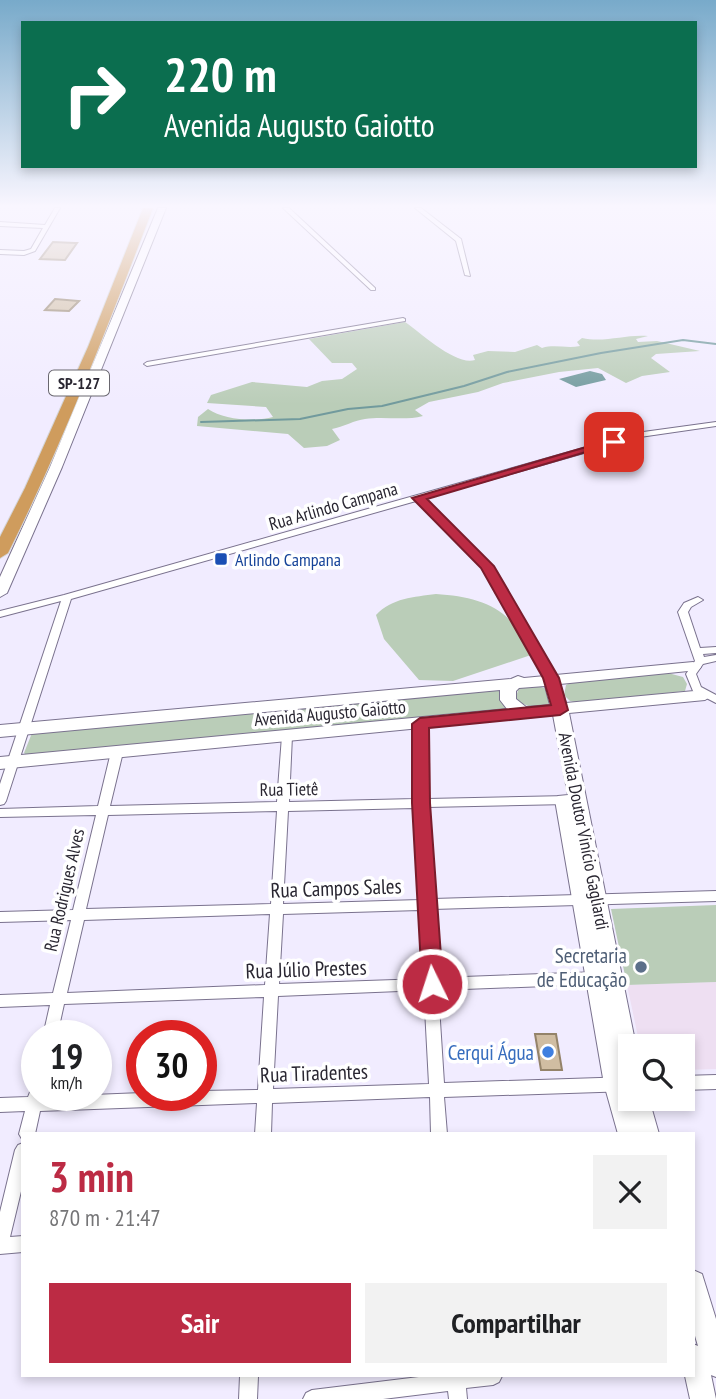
<!DOCTYPE html>
<html lang="pt">
<head>
<meta charset="utf-8">
<style>
	:root { --surface:#fff; --page:#f2f2f2; --text:#202124; --muted:#757577; --accent:#bc2b44 }
	body { margin:0; font-family:"PT Sans Narrow",sans-serif; background:var(--page); color:var(--text); height:100vh; display:flex; flex-direction:column; font-size:26px; white-space:nowrap }
	* { box-sizing:border-box; margin:0 }
	p { font-size:23px; color:var(--muted) }
	.icon { flex:none; width:38px; height:38px; fill:none; stroke:currentColor; stroke-width:2; stroke-linecap:round; stroke-linejoin:round }
	.map { position:relative; flex:1; overflow:hidden }
	.drawer { position:absolute; left:21px; top:1132px; width:674px; height:245px; display:flex; flex-direction:column; background:var(--surface); border-radius:0px; box-shadow:0 4px 10px #0003 }
	.drawer>* { flex:none }
	.banner { position:absolute; left:21px; top:21px; width:676px; height:147px; border-radius:0px; box-shadow:0 4px 10px #0003; background:#0b6e4f; color:#fff; overflow:hidden }
	.fabs { position:absolute; left:618px; top:1034px; display:grid; gap:14px }
	.fabs a { display:grid; place-items:center; width:77px; height:77px; border-radius:0px; background:var(--surface); box-shadow:0 4px 10px #0003; font-size:35px }
	.speed { position:absolute; left:21px; top:1020px; display:flex; gap:14px; font-size:35px; font-weight:700; text-align:center }
	.speed>* { display:grid; place-content:center; width:91px; height:91px; border-radius:50%; background:var(--surface); box-shadow:0 4px 10px #0003; line-height:1 }
	.speed small { font-size:18px; font-weight:400 }
	.speed .limit { border:10px solid #d22; background:#fff; color:#111 }
	.pin { position:absolute; display:grid; place-items:center; width:60px; height:60px; color:#fff; margin:-30px; border-radius:14px; box-shadow:0 4px 10px #0006 }
	.me { position:absolute; width:77px; margin:-38px; rotate:356deg; stroke-linejoin:round; filter:drop-shadow(0 0 5px #0008) }
	.turn { display:flex; align-items:center; gap:24px; height:147px; padding:0 28px; font-size:32px }
	.turn .icon { width:91px; height:91px; stroke-width:2.5 }
	.turn b { display:block; font-size:49px; line-height:60px }
	.round { display:grid; place-items:center; flex:none; width:74px; height:74px; border-radius:0px; background:var(--page) }
	.headline { display:flex; align-items:center; justify-content:space-between; height:119px; padding:0 28px }
	h1 { font-size:42px; font-weight:700; line-height:52px; color:var(--accent) }
	.cta { display:flex; gap:14px; margin-top:auto; padding:14px 28px }
	.cta a { flex:1; height:80px; border-radius:0px; background:var(--accent); color:#fff; font-size:28px; font-weight:700; line-height:80px; text-align:center }
	.cta a+a { background:var(--page); color:var(--text) }
	.map>svg:first-child { display:block }
</style>
</head>
<body>
<div class="map">
<svg width="716" height="1399" viewBox="0 0 716 1399">
	<rect width="100%" height="100%" fill="#f1ecff"/>
	<path fill="#eedff2" d="M716,982V1069L683,1070L682,1046H640L627,985Z"/>
	<path fill="#bacdb8" d="M405,322C421,333 456,366 475,360L473,355L488,351L515,352L537,345L542,348C555,344 567,349 580,346L577,342L582,338C605,343 626,334 648,336L636,339L638,342L657,341L700,351L656,354L651,358L670,372L642,376L626,383L598,368L559,372L503,383L478,392L429,402L415,410L423,416C404,421 384,416 365,419C355,420 343,427 332,429L340,440L327,446L304,448L288,434L197,426L198,417L208,409C224,420 255,422 273,417L266,407L207,403L211,395L252,382L307,387L322,381L342,379L357,369L352,363H332L309,339Z
		M436,594C481,597 514,608 531,655L453,681L419,680L384,639L376,615C392,598 414,597 436,594Z
		M668,673L683,677L687,684L685,691L580,703L570,701L564,695L566,685L572,682Z
		M536,685L549,690L551,702C539,711 526,707 515,699L519,688Z
		M502,687L511,711L26,755L24,753L32,733Z
		M716,905V982L627,985L611,909Z"/>
	<path fill="#719a9d" d="M590,371L602,374L606,380L576,387L559,379Z"/>
	<g fill="none" stroke-linecap="round" stroke-linejoin="round">
		<path stroke="#719a9d" stroke-width="2" d="M201,422L300,419L348,409L382,406L464,386L507,372L601,353L683,340L716,344"/>
	</g>
	<path fill="#d0bda2" stroke="#948369" stroke-width="2" d="M53,242L75,243H77L65,260L40,259Z
		M55,299L79,301L69,311L45,310Z
		M535,1034H556L562,1070H541Z"/>
	<g fill="none" stroke-linecap="round" stroke-linejoin="round">
		<defs>
			<path id="street" d="M55,208H60L35,251L24,255L0,254V250L24,251L31,249L43,228L0,226V222L45,225Z
				M283,208H289L375,288V290H371Z
				M415,208H421L461,239L470,276L465,275L456,241Z
				M403,318L405,319V321L147,366L144,364L147,362Z
				M716,422V426L640,437L423,499L490,564L556,679L555,681H547L546,679L483,567L416,501L71,599L6,801L4,804L0,805V784L61,601L0,617V611L64,595L636,433Z
				M698,597L703,600L691,607L688,612L700,648L716,647V653L703,654L704,657L716,655V661L703,664L696,674L701,687L716,695V703L693,691L686,674L695,661L678,612L684,603Z
				M420,720L425,724L427,799L568,796L572,797L574,800L572,803L568,804L427,807L433,899L716,891V901L433,909L437,978L599,972L604,974L606,978L604,982L599,984L438,990L444,1083L630,1077V1091L444,1097L447,1134H431L430,1097L272,1103L271,1134H255L257,1103L40,1111L35,1134H23L22,1139L19,1134L25,1111L0,1112V1098L28,1097L32,1087L37,1085V1096L43,1097L142,1093V1096H201V1091L258,1090L264,997L64,1004L57,1036H43L50,1005L0,1007V995L53,993L71,920L0,922V912L73,910L96,815L0,817V809L98,806L111,752L117,748L123,752L110,806L277,802L282,736L287,732L292,736L289,802L415,799V724ZM415,808L420,900L283,904L288,811ZM277,811L271,904L86,909L108,815ZM420,910L424,979L279,984L283,914ZM270,914L265,985L67,993L84,920ZM424,990L429,1084L273,1089L278,996Z
				M716,1075V1089L682,1090V1076Z
				M23,1143V1183L10,1237L23,1236V1252L0,1254V1212L15,1150L18,1145Z
				M240,1376H258L257,1399H239Z
				M427,1376H502L499,1382L493,1385L466,1388L467,1399H449L448,1391L383,1399H303L306,1393L312,1390Z"/>
			<path id="secondary" d="M158,208H166L62,467L7,593L0,597V577L50,467Z
				M693,662L698,664L701,667L698,670L560,684L566,703L705,690L713,695L705,700L569,713L636,1046H630V1078L624,1076L630,1099H649L659,1134H618L604,1084L555,800L558,796L568,795L553,715L0,769V757L507,709L500,700V690L0,737V725L511,679L518,676L524,678ZM545,686L550,705L526,707L516,699V691L519,688Z
				M693,1270L702,1274L716,1319V1377L711,1375L716,1399H690L685,1376H693V1344L698,1346L693,1329Z"/>
			<path id="highway" d="M143,208H153C108,325 64,441 8,553L0,558V537L25,488L88,347Z"/>
		</defs>
		<use href="#street" stroke="#7a728e" stroke-width="2"/>
		<use href="#secondary" stroke="#7a728e" stroke-width="2"/>
		<use href="#highway" stroke="#d4d4d6" stroke-width="2"/>
		<use href="#street" fill="#fff" fill-rule="evenodd"/>
		<use href="#secondary" fill="#fff" fill-rule="evenodd"/>
		<use href="#highway" fill="#cf9c5d" fill-rule="evenodd"/>
	</g>
	<linearGradient id="sky" x2="0" y2="1"><stop stop-color="#78aaca"/><stop offset="0.51" stop-color="#f9f6ff"/><stop offset="1" stop-color="#f9f6ff" stop-opacity="0"/></linearGradient>
	<rect width="716" height="404" fill="url(#sky)"/>
	<path fill="#bc2b44" stroke="#7a1c2c" stroke-width="2" d="M610,440L620,442L427,499L494,566L559,678L568,710L560,715L429,728L430,803L443,984L440,990L432,993L425,990L422,984L412,803V724L420,718L551,705L543,678L481,568L412,498Z"/>
	<rect fill="#1a4fb4" stroke="#fff" stroke-width="2.5" x="214" y="552" width="14" height="14" rx="3.5"/>
	<circle fill="#5c6f8a" stroke="#fff" stroke-width="2.5" cx="641" cy="967" r="7"/>
	<circle fill="#3f7fe0" stroke="#fff" stroke-width="2.5" cx="548" cy="1052" r="7"/>
	<g text-anchor="middle" dominant-baseline="central" stroke-width="7" stroke-linejoin="round" paint-order="stroke">
		<rect fill="#fff" stroke="#69676f" stroke-width="2" x="49" y="370.5" width="60" height="25" rx="5"/>
		<g font-size="16" font-weight="bold" fill="#292631">
			<text x="79" y="383">SP-127</text>
		</g>
		<g font-size="18" fill="#292631" stroke="#fff">
			<text transform="translate(333 506) rotate(-16)">Rua Arlindo Campana</text>
			<text transform="translate(330 713) rotate(-5)">Avenida Augusto Gaiotto</text>
			<text transform="translate(289 789) rotate(-1)">Rua Tietê</text>
			<text transform="translate(584 831) rotate(79)">Avenida Doutor Vinício Gagliardi</text>
			<text transform="translate(64 890) rotate(-77)">Rua Rodrigues Alves</text>
		</g>
		<g font-size="18" fill="#164399" stroke="#fff" text-anchor="start">
			<text x="235" y="559">Arlindo Campana</text>
		</g>
		<g font-size="21" fill="#292631" stroke="#fff">
			<text transform="translate(336 888) rotate(-2)">Rua Campos Sales</text>
			<text transform="translate(306 969) rotate(-2)">Rua Júlio Prestes</text>
			<text transform="translate(314 1073) rotate(-2)">Rua Tiradentes</text>
		</g>
		<g font-size="21" fill="#4e5e75" stroke="#fff" text-anchor="end">
			<text x="627" y="955">Secretaria<tspan x="627" dy="24">de Educação</tspan></text>
		</g>
		<g font-size="21" fill="#366cbe" stroke="#fff" text-anchor="end">
			<text x="534" y="1052">Cerqui Água</text>
		</g>
	</g>
</svg>
<div class="fabs">
<a><svg class="icon" aria-label="search" viewBox="0 0 24 24"><circle cx="10" cy="10" r="6"/><path d="M15 15l6 6"/></svg></a>
</div>
<div class="speed"><div>19<small>km/h</small></div><div class="limit">30</div></div>
<div class="pin" style="left:614px;top:442px;background:#d93025"><svg class="icon" aria-label="arrive" viewBox="0 0 24 24"><path d="M6 21V4h12l-3 4 3 4H6"/></svg></div>
<svg class="me" style="left:432px;top:984px" viewBox="-20 -20 40 40"><circle r="17" fill="#bc2b44" stroke="#fff" stroke-width="3"/><path d="M0-11L8 9 0 5-8 9z" fill="#fff"/></svg>
<div class="banner">
<div class="turn"><svg class="icon" aria-label="right" viewBox="0 0 24 24"><path d="M7 20v-9h11M14 6l5 5-5 5"/></svg><div><b>220 m</b>Avenida Augusto Gaiotto</div></div>
</div>
<section class="drawer">
<div class="headline"><div><h1>3 min</h1><p>870 m · 21:47</p></div><a class="round"><svg class="icon" aria-label="close" viewBox="0 0 24 24"><path d="M6 6l12 12M18 6L6 18"/></svg></a></div>
<div class="cta"><a>Sair</a><a>Compartilhar</a></div>
</section>
</div>
</body>
</html>
